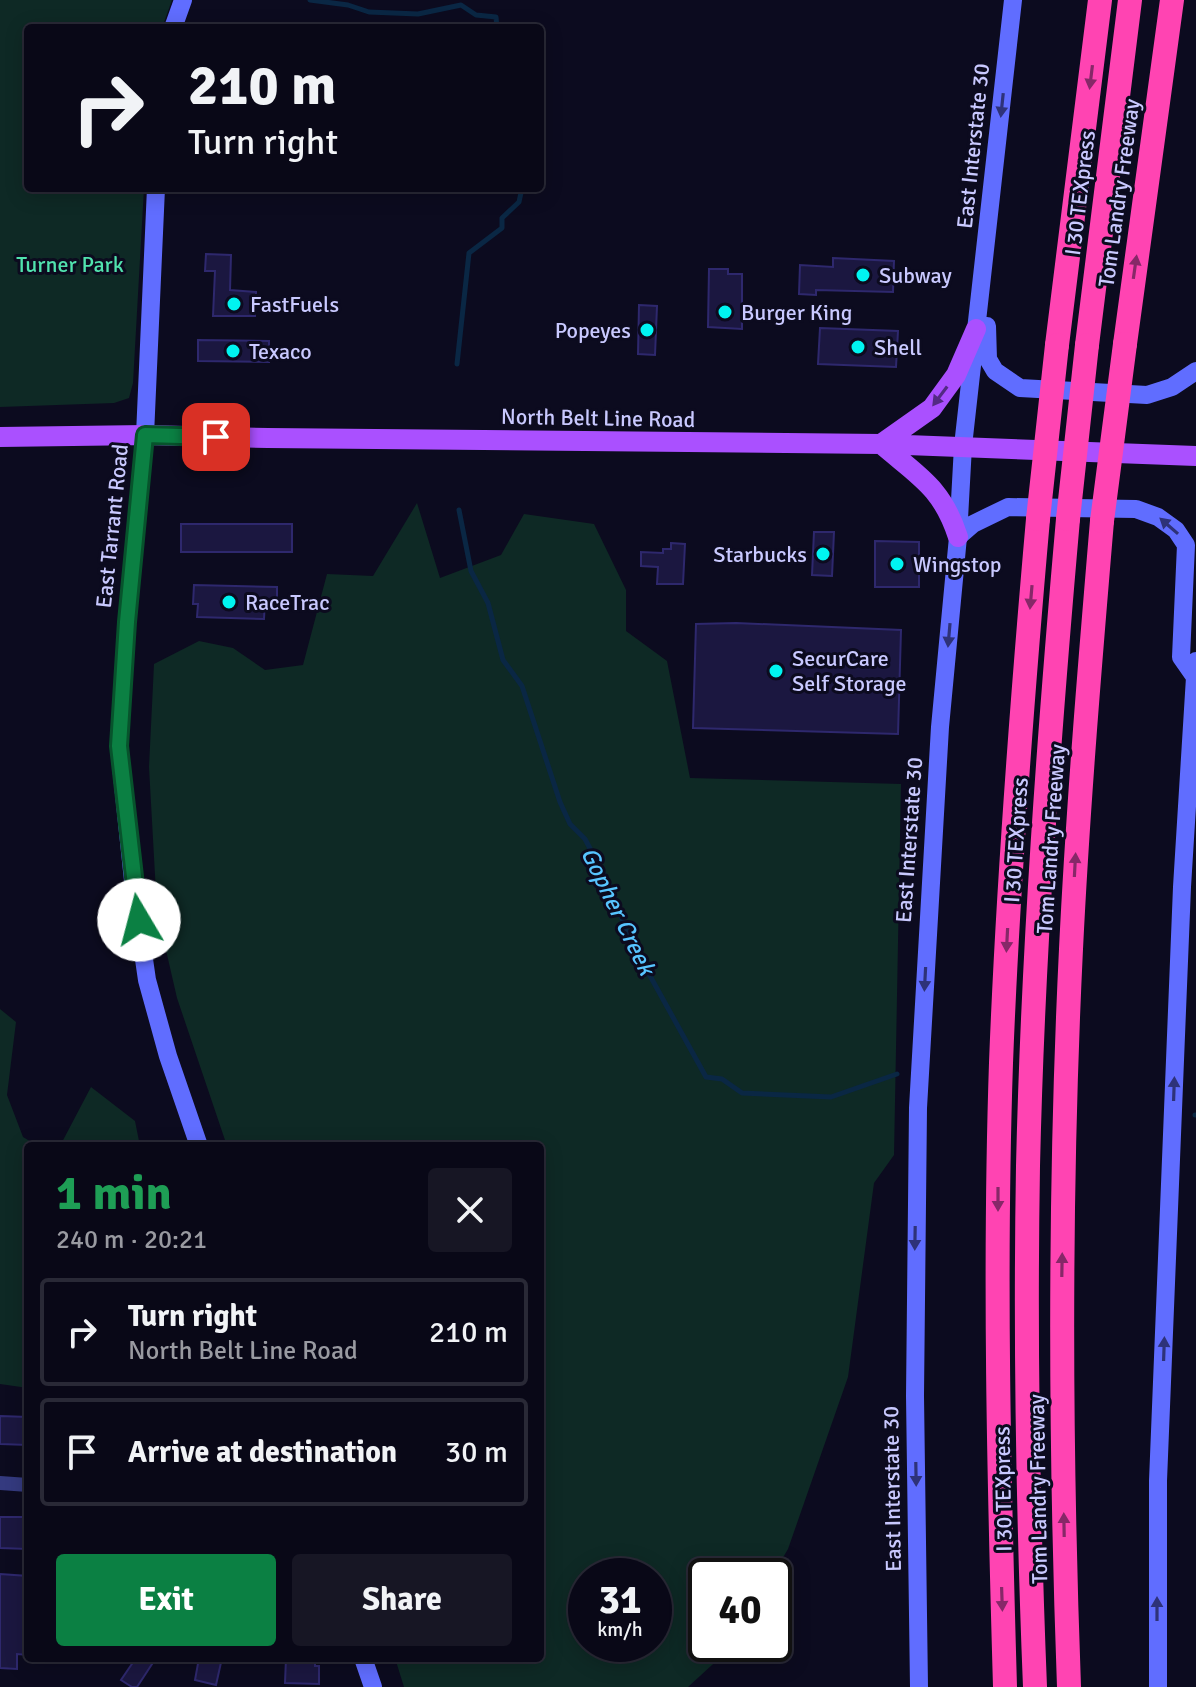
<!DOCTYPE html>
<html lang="en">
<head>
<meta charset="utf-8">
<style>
	:root { --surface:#090817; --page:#171624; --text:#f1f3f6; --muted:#999aa1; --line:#292936; --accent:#0b8043 }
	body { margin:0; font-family:Signika,sans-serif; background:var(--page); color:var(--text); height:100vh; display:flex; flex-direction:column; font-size:30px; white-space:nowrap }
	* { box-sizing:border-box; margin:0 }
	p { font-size:26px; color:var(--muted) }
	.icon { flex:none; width:44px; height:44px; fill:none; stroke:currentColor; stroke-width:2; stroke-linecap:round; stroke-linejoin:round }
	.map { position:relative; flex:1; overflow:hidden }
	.drawer { position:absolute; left:24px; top:1142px; width:520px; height:520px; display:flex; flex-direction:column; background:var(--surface); border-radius:8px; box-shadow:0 4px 20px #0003,0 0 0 2px var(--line) }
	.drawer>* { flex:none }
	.top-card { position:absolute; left:24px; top:24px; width:520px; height:168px; border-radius:8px; box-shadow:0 4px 20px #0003,0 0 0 2px var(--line); background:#090817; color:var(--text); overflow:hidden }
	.speed { position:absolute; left:568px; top:1558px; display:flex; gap:16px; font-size:40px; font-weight:700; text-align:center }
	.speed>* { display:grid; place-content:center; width:104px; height:104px; border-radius:50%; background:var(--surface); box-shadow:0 4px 20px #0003,0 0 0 2px var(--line); line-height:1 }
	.speed small { font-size:20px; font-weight:400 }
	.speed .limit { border:4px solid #111; border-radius:12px; background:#fff; color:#111 }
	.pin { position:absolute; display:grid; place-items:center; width:68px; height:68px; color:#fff; margin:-34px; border-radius:16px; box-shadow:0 4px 12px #0006 }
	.me { position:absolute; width:88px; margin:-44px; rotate:352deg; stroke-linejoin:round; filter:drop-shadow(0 0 6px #0008) }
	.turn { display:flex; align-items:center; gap:28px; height:168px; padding:0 32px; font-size:36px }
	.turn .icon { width:104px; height:104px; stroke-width:2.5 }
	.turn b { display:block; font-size:56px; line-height:68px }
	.round { display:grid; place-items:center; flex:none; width:84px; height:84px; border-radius:8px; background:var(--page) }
	.head { display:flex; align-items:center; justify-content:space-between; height:136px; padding:0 32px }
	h1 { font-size:48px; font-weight:700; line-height:60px; color:#1e9e55 }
	.cta { display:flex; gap:16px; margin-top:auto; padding:16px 32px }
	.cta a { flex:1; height:92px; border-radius:8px; background:var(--accent); color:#fff; font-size:32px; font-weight:700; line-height:92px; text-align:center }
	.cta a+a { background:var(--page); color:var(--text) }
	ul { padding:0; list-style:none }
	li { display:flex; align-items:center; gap:24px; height:108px; margin:0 16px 12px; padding:0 16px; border:4px solid var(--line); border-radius:8px }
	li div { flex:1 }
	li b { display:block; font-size:30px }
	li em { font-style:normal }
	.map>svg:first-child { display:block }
</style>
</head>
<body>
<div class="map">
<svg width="1196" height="1687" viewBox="0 0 1196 1687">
	<rect width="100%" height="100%" fill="#0c0b1f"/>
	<path fill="#0e2925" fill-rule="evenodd" d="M0,0H172L162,28H28V188H144L133,383L129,398L114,403L0,407Z
		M417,503L440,578L501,555L524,514L594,524L626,590V631L667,661L690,778L901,784L894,1155L874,1183L848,1377L788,1549L772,1576H706V1644H730L724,1654L688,1687H404L395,1658H540V1146H227L177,998L157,911L149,767L154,664L199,641L233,648L265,670L303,665L327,574L373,576ZM586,1576H654V1644H586Z
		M0,1009L16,1022L7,1095L23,1137L38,1146H28V1388L0,1384Z
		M91,1087L135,1121L140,1146H60Z"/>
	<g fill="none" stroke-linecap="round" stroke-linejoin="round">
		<path stroke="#0a2744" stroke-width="5" d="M310,0L348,5L369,12L418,14L461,5L476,15L496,17L497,28
			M457,364L469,253L502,228V218L519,202L522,188
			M459,510L471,571L488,603L503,660L522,686L560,802L570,824L585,839L611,888L628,936L706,1077L722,1079L742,1093L831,1097L897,1074
			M1195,1115H1196"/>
	</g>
	<path fill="#1b1740" stroke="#2e286d" stroke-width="2" d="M206,254L231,255L230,290L256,292L255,316H213L215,271H205Z
		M833,258L894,261L893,292L816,290V295L799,294L800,265L833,267Z
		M709,269H728V274H742V329L708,327Z
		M639,305L657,306L655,355L638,354Z
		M820,328L898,331L896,367L818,364Z
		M198,340L269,341V362L198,361Z
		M181,524H292V552H181Z
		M814,532H834L832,576L812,575Z
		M875,541L919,542V587H875Z
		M671,543L685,544L683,584H657L658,567L641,566V552L663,553V549H671Z
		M194,585L277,587V601L265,600L264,619L197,617L198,604H193Z
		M736,623L901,630L898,734L693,728L696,624Z
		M0,1416L28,1417V1445L0,1444Z
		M0,1517H28V1549L0,1548Z
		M0,1574L28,1576V1655L17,1654V1669L0,1668Z
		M136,1658H156L137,1687H132L121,1680Z
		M199,1658H222L216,1685L195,1680Z
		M286,1658H315V1666H319V1684L285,1683Z"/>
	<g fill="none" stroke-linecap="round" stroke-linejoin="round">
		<path stroke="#343a7f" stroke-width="14" d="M0,1483L28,1485"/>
		<path stroke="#606dff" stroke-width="18" d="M173,28L183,0
			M156,188L145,435L127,622L119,746L134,890L147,980L168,1056L199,1146
			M987,326L988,359L995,371L1020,388L1147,395L1172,387L1196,371
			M958,537L973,524L1008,507L1136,509L1158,517L1176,530L1186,545L1181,657L1195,677
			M363,1658L373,1687
			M919,1687L915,1396L918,1108L940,727L958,537L963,446L1013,0
			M1158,1687V1481L1182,887L1196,661"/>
		<path stroke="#aa50ff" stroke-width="20" d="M0,437L145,435L268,438L881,444L1196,456
			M881,444L932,408L956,375L976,329
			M881,444C918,476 942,487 958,537"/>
		<path stroke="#ff44b2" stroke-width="24" d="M1125,344L1172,0
			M1057,345L1100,0
			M1087,345L1130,0
			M1005,1687C999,1479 994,1271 1001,1063C1008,881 1022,700 1038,519
			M1035,1687C1028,1513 1025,1340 1028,1166C1033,949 1049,734 1068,519
			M1069,1687C1060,1441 1059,1195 1071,949C1078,806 1090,663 1102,521"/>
		<path stroke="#ff44b2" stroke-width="24" d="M1038,519L1057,345
			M1068,519L1087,345
			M1102,521L1125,344"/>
	</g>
	<defs><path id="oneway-solid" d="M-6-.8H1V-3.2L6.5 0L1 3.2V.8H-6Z" transform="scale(2)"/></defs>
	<g fill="#862868">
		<use href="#oneway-solid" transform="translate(1091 77) rotate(97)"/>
		<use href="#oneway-solid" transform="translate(1135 267) rotate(-82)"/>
		<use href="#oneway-solid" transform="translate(1031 597) rotate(95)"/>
		<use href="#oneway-solid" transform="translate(1075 865) rotate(-87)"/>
		<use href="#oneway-solid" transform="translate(1007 940) rotate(93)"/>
		<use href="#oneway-solid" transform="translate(998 1199) rotate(90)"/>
		<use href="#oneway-solid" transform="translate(1062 1265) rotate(-89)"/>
		<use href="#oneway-solid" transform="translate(1064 1525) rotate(-91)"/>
		<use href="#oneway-solid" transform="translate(1002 1599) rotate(88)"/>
	</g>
	<g fill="#2e3279">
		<use href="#oneway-solid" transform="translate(1002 105) rotate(96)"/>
		<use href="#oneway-solid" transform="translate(1169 526) rotate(-139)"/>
		<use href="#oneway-solid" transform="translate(949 635) rotate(95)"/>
		<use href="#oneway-solid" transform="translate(925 979) rotate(93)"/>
		<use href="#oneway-solid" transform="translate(1174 1089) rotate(-88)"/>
		<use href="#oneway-solid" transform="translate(915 1238) rotate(91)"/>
		<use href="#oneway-solid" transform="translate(1164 1349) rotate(-88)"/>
		<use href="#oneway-solid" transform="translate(916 1474) rotate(89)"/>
		<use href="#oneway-solid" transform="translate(1157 1609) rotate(-90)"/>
	</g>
	<use fill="#532a84" href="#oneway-solid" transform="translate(940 396) rotate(127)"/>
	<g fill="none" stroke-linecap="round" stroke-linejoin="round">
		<defs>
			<path id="route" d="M139,920L119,746L127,622L145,435L216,437"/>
		</defs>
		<use href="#route" stroke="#07532c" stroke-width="20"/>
		<use href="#route" stroke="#0b8043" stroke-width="14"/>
	</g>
	<g fill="#00f4f1" stroke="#0c0b1f" stroke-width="3">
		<circle cx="863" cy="275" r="8"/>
		<circle cx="234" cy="304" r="8"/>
		<circle cx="725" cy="312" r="8"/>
		<circle cx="647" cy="330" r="8"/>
		<circle cx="858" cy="347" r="8"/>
		<circle cx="233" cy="351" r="8"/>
		<circle cx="823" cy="554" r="8"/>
		<circle cx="897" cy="564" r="8"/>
		<circle cx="229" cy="602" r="8"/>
		<circle cx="776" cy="671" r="8"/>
	</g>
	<g text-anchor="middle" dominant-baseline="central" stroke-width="6" stroke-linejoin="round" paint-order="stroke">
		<g font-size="22" fill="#c9c9ff" stroke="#0c0b1f">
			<text transform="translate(973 146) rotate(-84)">East Interstate 30</text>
			<text transform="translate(1080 193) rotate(-83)">I 30 TEXpress</text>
			<text transform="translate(1119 193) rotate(-82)">Tom Landry Freeway</text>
			<text transform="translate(598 418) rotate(1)">North Belt Line Road</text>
			<text transform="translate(112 526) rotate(-84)">East Tarrant Road</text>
			<text transform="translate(1051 839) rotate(-86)">Tom Landry Freeway</text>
			<text transform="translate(909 840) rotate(-86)">East Interstate 30</text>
			<text transform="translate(1016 840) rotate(-86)">I 30 TEXpress</text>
			<text transform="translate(892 1489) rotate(-91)">East Interstate 30</text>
			<text transform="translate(1003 1489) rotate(-91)">I 30 TEXpress</text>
			<text transform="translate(1038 1489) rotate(-91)">Tom Landry Freeway</text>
		</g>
		<g font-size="22" fill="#51e2ae" stroke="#0c0b1f">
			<text x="70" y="264">Turner Park</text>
		</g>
		<g font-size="22" fill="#c9c9ff" stroke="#0c0b1f" text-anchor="start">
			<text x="879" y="275">Subway</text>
			<text x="250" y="304">FastFuels</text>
			<text x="741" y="312">Burger King</text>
			<text x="631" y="330" text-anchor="end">Popeyes</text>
			<text x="874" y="347">Shell</text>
			<text x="249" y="351">Texaco</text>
			<text x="807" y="554" text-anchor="end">Starbucks</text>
			<text x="913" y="564">Wingstop</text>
			<text x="245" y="602">RaceTrac</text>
			<text x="792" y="658">SecurCare<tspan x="792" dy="25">Self Storage</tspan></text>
		</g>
		<g font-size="24" font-style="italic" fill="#57c4ff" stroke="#0c0b1f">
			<text transform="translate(618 911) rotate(64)">Gopher Creek</text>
		</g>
	</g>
</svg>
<div class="speed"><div>31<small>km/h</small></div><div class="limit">40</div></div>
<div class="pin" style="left:216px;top:437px;background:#d93025"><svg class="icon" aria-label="arrive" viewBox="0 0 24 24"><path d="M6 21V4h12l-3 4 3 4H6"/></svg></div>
<svg class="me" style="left:139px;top:920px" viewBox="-20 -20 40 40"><circle r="19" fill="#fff"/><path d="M0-13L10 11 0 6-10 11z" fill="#0b8043"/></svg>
<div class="top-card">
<div class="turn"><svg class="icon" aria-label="right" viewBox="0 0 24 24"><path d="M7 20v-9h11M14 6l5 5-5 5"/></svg><div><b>210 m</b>Turn right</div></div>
</div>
<section class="drawer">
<div class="head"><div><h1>1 min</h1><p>240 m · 20:21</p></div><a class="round"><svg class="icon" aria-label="close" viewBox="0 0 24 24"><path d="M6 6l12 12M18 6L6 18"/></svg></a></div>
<ul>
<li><svg class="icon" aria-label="right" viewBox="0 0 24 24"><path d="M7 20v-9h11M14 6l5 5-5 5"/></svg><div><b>Turn right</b><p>North Belt Line Road</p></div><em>210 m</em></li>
<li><svg class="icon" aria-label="arrive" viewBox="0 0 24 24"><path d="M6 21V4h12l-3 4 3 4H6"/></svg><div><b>Arrive at destination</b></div><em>30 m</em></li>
</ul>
<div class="cta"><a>Exit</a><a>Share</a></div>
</section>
</div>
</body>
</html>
